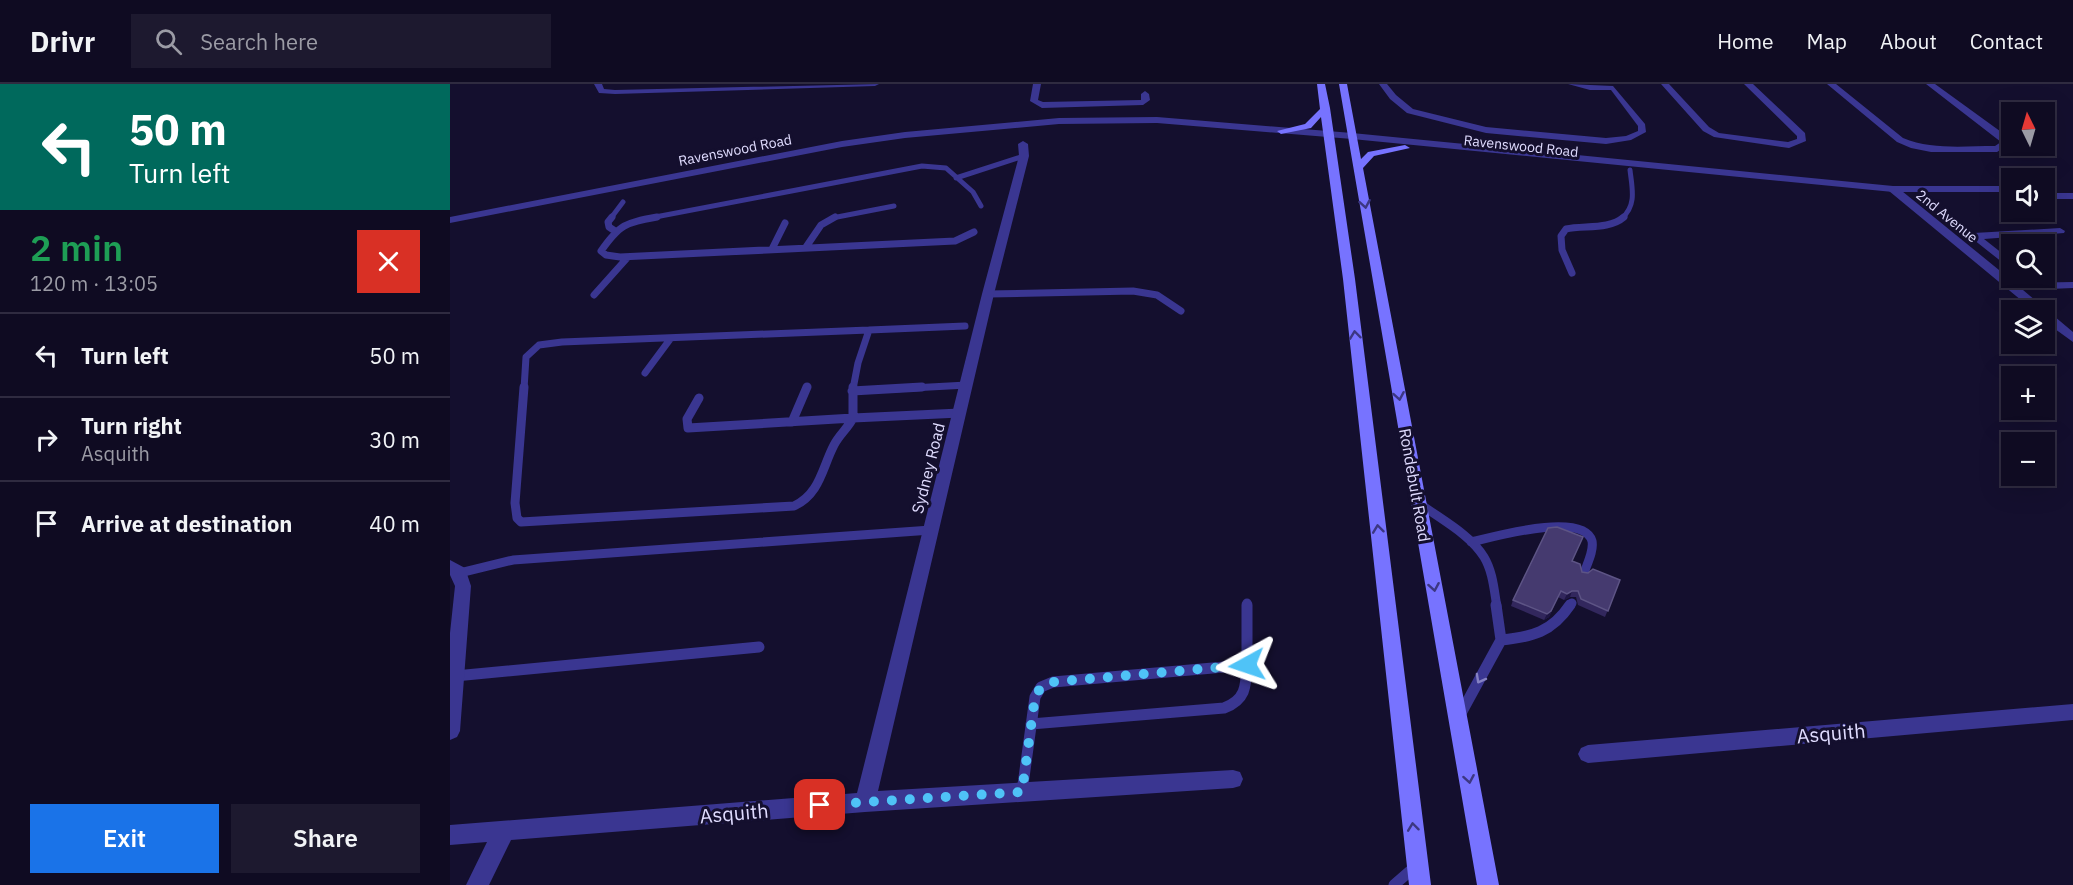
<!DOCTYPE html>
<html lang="en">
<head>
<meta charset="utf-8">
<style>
	:root { --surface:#0f0b22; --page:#1d192f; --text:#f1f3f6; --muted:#9b9ba5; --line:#2f2b40; --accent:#1a73e8 }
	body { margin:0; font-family:"IBM Plex Sans",sans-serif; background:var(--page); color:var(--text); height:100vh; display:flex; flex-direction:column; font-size:22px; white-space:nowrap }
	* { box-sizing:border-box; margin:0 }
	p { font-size:20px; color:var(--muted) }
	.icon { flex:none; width:33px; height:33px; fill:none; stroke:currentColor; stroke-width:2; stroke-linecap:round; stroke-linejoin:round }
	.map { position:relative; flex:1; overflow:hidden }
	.drawer { display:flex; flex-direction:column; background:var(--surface); width:450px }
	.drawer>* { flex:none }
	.banner { background:#00695c; color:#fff; overflow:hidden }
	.needle { width:39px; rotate:355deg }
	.tools { position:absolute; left:1551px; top:18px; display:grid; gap:12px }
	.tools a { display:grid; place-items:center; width:54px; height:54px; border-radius:0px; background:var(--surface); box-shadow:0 6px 24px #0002,0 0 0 2px var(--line); font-size:30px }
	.pin { position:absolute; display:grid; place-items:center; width:51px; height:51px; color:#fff; margin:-26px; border-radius:12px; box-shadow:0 3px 9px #0006 }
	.me { position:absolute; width:66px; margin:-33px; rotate:265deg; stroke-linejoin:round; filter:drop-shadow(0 0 4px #0008) }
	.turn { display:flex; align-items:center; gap:21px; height:126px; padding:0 30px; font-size:27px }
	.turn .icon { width:78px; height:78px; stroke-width:2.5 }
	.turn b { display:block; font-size:42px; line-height:51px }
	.round { display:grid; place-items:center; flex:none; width:63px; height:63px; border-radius:0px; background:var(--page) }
	.headline { display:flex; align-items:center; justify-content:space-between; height:102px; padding:0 30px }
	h1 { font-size:36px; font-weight:600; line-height:45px; color:#1e9e55 }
	.action { display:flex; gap:12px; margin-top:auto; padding:12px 30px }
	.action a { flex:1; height:69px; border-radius:0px; background:var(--accent); color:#fff; font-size:24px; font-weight:600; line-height:69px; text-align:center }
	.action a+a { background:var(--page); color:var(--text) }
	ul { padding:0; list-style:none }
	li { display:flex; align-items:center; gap:18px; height:84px; padding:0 30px; border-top:2px solid var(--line) }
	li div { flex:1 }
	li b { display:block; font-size:22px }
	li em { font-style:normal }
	header { display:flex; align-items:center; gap:36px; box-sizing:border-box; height:84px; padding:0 30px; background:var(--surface); border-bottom:2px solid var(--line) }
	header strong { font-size:28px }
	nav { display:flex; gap:33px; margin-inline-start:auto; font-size:21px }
	.search { width:420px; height:54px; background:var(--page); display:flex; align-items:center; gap:15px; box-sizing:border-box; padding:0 21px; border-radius:0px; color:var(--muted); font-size:22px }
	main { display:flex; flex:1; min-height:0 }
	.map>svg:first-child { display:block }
</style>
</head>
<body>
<header>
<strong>Drivr</strong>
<div class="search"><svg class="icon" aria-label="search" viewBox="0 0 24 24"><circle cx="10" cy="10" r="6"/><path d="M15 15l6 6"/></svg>Search here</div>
<nav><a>Home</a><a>Map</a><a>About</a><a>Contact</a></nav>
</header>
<main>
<section class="drawer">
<div class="banner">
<div class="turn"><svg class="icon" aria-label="left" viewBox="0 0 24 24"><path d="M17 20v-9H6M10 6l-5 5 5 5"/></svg><div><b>50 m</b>Turn left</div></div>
</div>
<div class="headline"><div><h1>2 min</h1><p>120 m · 13:05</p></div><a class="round" style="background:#d93025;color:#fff"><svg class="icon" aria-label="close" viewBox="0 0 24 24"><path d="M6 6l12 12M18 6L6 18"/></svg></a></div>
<ul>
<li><svg class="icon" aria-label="left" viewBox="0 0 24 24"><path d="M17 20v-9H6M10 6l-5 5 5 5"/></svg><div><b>Turn left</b></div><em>50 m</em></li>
<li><svg class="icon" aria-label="right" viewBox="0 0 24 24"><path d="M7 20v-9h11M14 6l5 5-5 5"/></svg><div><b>Turn right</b><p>Asquith</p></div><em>30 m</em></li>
<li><svg class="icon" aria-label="arrive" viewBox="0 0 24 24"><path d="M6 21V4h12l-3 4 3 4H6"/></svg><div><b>Arrive at destination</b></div><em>40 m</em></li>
</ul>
<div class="action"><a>Exit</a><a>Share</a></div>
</section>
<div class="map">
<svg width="1623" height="801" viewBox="0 0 1623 801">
	<rect width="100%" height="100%" fill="#140f2e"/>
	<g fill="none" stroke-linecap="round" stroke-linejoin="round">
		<path stroke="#3a3691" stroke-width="5" d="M506,94L574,72
			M161,134L173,118
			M200,134L472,82L496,84L523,108L531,122
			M382,134L444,122
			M1172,134C1187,121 1182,104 1180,86"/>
		<path stroke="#3a3691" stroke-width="7" d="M162,133L158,138L159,143L165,147
			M207,133C175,139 170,140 151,167L156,171L170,173L505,157L524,148
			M356,163L371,141L385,133
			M322,165L335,139
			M1122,189L1112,166L1111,152L1116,145C1134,141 1159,146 1174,133
			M538,210L683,207L707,211L731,227
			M144,211L178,173
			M195,289L221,254
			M74,305L76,273L89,261L112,258L419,246
			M403,305L408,279L419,246L515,242
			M443,305L517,301"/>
		<path stroke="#3a3691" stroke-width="9" d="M74,303L65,419L67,434L71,438L344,422C370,410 372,384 384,361C389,351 398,344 403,334L238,344L237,335L249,314
			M403,303V334L510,329
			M402,307L472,303
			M342,338L357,303
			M969,419C990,435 1020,450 1034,473C1043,488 1044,506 1047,523
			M1021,458C1043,453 1133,427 1142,457C1144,467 1137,480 1134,489
			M9,489L63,476L481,446
			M797,519V523
			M1119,523L1122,519"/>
		<path stroke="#3a3691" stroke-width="11" d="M1051,556C1082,553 1102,548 1120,521
			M5,592L309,563
			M1010,631L1051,556L1046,521
			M581,640L774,624C796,616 796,602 797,581
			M572,708L585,613L591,603L603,598L797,581V521
			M944,801L967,781"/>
		<path fill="#3a3691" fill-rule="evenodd" d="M144,0H152L154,5L165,6L429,0L425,2L165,10L149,9Z
			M583,0H591L588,16L593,18L691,16V10L695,7L699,10L700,16L693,21L592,24L580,17Z
			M929,0H937L946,11L963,25L1036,43L1156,54L1176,52L1188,47V42L1161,6H1140L1118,0L1163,2L1195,40L1196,48L1181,56L1156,60L1036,49L957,29L940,15Z
			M1211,0H1219L1259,43L1269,49L1338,58L1347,55V52L1294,0H1303L1355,49L1356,57L1339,64L1264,53L1253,47Z
			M1377,0H1386L1453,54C1482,66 1514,62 1545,62L1551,58L1476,0H1485L1554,50L1561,59L1547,68H1481L1461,64L1447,58Z
			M573,57L578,60L579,72L544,210L428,707L783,686L790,688L793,695L790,702L783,704L415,728L61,756L39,801H16L37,758L0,761V741L407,709L532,210L569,72L568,60Z
			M1439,103H1447L1565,199L1623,198V204L1573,206L1623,248V258L1594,237V226H1583L1439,107Z
			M1610,144L1615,147L1614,149L1534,155L1562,177V186L1519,152L1524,149Z
			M0,476L15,484L21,502L10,647L7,653L0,656V549L5,502L0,491Z
			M1623,620V636L1138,679L1131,676L1128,670L1131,664L1138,661Z"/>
		<path fill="#3a3691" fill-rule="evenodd" d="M707,33L902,49L1443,102H1562V108H1443L902,55L707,39L609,40L455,54L392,63L0,139V133L392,57L455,48L609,34Z
			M1594,109H1623V115H1594Z"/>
		<path fill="#7773ff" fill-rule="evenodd" d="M867,0H875L880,24L905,195L981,801H959L893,195L871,33L861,44L831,50L827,47L855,40L870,25Z
			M889,0H897L911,75L918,68L955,61L960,64L924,72L913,84L1049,801H1027Z"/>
	</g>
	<path fill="#32275d" d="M1122,477L1132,488L1170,496L1155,533L1128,521L1126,513H1120L1114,516L1108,513L1099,533L1094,536L1061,522L1063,516Z"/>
	<path fill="#1e1543" d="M1122,507L1120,513L1114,516L1117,510Z
		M1108,513L1099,533L1094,536L1097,530Z"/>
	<path fill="#453a6f" stroke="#5d5485" stroke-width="1.5" d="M1107,443L1133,453L1122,477L1130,480L1132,488L1138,489L1143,485L1170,496L1158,527L1131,515L1128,507H1122L1117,510L1111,507L1101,527L1097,530L1063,516L1098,444Z"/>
	<defs><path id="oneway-chevron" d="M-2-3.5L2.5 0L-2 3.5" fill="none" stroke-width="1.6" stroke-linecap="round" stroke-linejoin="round" transform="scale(1.5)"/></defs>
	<g stroke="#3c3782">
		<use href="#oneway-chevron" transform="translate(915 120) rotate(80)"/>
		<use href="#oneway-chevron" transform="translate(905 251) rotate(-97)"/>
		<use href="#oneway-chevron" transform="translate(949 312) rotate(80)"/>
		<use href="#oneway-chevron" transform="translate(928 445) rotate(-97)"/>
		<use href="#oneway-chevron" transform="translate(984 503) rotate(80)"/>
		<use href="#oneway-chevron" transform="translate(1019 695) rotate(80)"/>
		<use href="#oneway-chevron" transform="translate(963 743) rotate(-97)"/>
	</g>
	<use stroke="#8581c2" href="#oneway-chevron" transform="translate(1030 595) rotate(119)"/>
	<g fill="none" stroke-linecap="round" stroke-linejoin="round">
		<path stroke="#4fc3f7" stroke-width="10" stroke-dasharray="0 18" d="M370,721L572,708L585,613L591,603L603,598L797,581"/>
	</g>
	<g text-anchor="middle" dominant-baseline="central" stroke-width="6" stroke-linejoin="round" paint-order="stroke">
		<g font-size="14" fill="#e0dcff" stroke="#140f2e">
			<text transform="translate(1071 62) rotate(6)">Ravenswood Road</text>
			<text transform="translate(285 66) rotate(-11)">Ravenswood Road</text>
			<text transform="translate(1497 132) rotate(39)">2nd Avenue</text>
		</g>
		<g font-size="16" fill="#e0dcff" stroke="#140f2e">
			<text transform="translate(478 384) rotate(-76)">Sydney Road</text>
			<text transform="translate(965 401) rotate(80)">Rondebult Road</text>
		</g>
		<g font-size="20" fill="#e0dcff" stroke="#140f2e">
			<text transform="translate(1381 649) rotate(-5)">Asquith</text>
			<text transform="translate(284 729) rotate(-5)">Asquith</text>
		</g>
	</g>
</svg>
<div class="tools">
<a><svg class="needle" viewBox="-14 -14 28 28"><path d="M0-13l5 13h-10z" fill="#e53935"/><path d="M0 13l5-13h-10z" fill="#9b9ba5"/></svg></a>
<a><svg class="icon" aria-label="sound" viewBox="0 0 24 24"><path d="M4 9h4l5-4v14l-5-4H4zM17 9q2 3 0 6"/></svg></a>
<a><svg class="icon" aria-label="search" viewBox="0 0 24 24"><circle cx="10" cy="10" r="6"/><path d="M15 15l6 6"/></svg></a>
<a><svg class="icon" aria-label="layers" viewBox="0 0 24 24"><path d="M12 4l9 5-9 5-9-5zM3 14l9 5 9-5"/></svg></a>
<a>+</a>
<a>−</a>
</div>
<div class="pin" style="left:370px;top:721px;background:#d93025"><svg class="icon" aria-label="arrive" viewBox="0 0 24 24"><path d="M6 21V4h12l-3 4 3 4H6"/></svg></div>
<svg class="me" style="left:797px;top:581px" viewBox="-20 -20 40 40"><path d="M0-17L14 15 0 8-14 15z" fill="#4fc3f7" stroke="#fff" stroke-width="4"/></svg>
</div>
</main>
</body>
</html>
